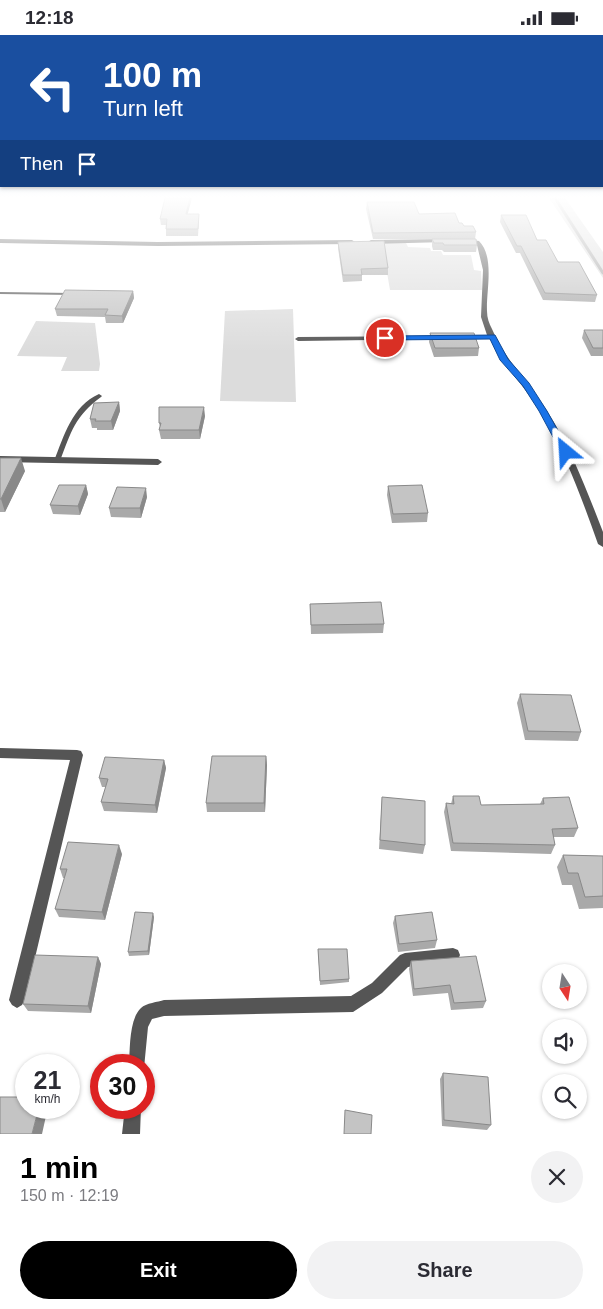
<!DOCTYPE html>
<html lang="en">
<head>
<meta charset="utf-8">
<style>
	:root { --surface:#fff; --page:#f2f2f3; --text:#2b2b33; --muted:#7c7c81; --accent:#000 }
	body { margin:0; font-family:Helvetica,sans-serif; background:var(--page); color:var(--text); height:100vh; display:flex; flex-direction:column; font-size:19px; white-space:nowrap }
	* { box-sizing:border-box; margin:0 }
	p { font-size:16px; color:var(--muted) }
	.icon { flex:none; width:28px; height:28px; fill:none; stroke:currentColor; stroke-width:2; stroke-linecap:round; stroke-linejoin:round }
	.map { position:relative; height:1099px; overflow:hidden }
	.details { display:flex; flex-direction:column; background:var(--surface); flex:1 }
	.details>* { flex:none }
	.banner { position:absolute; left:0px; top:0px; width:604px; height:152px; box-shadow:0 1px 4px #0004; background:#1a4fa0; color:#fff; overflow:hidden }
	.needle { width:32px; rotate:168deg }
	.controls { position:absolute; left:542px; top:929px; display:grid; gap:10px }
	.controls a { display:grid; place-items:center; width:45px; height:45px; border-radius:50%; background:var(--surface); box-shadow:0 1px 4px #0004; font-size:25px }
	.speed { position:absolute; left:15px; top:1019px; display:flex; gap:10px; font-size:25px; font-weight:700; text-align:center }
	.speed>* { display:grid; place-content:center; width:65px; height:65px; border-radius:50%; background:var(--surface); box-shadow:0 1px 4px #0004; line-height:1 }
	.speed small { font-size:12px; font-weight:400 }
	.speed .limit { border:8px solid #d22; background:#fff; color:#111 }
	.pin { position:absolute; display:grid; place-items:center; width:42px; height:42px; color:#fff; margin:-21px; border:2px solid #fff; border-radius:50%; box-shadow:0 1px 5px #0007 }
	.me { position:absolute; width:55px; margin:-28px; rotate:333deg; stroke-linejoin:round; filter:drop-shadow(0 0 4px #0008) }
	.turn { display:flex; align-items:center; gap:18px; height:105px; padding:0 20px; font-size:22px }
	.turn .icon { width:65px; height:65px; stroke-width:2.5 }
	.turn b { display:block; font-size:35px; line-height:42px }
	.then { display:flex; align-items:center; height:48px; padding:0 20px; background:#0003; gap:10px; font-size:19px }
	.round { display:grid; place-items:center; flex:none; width:52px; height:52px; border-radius:26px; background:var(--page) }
	.headline { display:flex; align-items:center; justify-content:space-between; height:85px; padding:0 20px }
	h1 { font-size:30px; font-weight:600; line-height:38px; color:var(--accent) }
	.primary-button { display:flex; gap:10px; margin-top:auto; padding:10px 20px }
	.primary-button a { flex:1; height:58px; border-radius:30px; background:var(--accent); color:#fff; font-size:20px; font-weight:600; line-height:58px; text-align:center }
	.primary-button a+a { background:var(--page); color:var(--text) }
	.status { display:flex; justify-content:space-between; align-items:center; height:35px; padding:0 25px; background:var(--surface); direction:ltr }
	.status svg { height:14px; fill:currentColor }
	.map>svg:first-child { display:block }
</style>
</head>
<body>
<div class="status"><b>12:18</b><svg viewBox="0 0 49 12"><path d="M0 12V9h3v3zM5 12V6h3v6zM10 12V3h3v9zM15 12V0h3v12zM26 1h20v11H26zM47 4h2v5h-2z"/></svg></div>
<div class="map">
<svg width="603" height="1099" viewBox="0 0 603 1099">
	<rect width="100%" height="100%" fill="#fff"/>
	<path fill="#dcdcdc" d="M549,163H565L603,217V243Z
		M382,208H406L408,212L430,213L431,216H441L443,220H471L474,235L481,236L482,255H390Z
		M293,274L296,367L220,366L225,276Z
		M36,286L95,288L100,329L99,336H61L67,322L17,321Z"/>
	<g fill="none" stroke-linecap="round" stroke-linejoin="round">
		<path stroke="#a3a3a3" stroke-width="3" d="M555,163L603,238"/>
		<path fill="#555" fill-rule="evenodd" d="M0,257L72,258L74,259L72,260L0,259Z
			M99,359L102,361L101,362C75,381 71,397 60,426L59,427H55L54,426C64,401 72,371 99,359Z"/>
		<path fill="#555" fill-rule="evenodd" d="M0,204L158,207L352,205L355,207L352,209L158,211L0,208Z
			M444,204L447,206L446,207L371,209L368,207L371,205Z
			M464,204L479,206C495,222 486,256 487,276C487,283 489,288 492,294C504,323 529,348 547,376C571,413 587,456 603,497V512L598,509C582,464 565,417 540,376C524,351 503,330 490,304H464L461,302L464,300H487L481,282L483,235L477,210L475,209L462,207L461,206Z
			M442,301L444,302V304L298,306L295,304L298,302Z
			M0,421L158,424L162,427L158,430L0,427Z
			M0,713L77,715L81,716L83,720L25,965L22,970L17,973L12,970L9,965L70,725L0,723Z
			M453,913L458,915L460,920L458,925L453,927L408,932L382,958L353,977L164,981L152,984L148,992L144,1033V1030H129C130,1014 129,984 141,973C146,968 158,967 164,965L351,961L372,948L400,920L405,918Z
			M125,1072H141L140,1099H122Z"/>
	</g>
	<path fill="#a9a9a9" d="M367,167L459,188L464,191L476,197L475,204L477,210L476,217H444L442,215H433L432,211V204H373L366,174Z
		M188,179H199V185L198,201H166V190H161L160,184Z
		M501,180L537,205L558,227L597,260L595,267L543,265L520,218H516L500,187Z
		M338,207L388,233V240H362V246L343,247L338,213Z
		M133,256L134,263L123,288H106L105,282L57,281L55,274Z
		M584,295H603V321H591L582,303Z
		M430,298L479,313L478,321L434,322L429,307Z
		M119,367L120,376L113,395H97V393H92L90,384Z
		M205,381L200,404H161L159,395L160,392L159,388Z
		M0,423L25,436L5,477H0Z
		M86,450L88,459L80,480L53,479L50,470Z
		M388,451L428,478L427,487L392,488L387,460Z
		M147,462L141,483L111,482L109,473Z
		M310,569L384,589L383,598L311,599Z
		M520,659L581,697L578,706L525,705L517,668Z
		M266,721L267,730L265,777H207L206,768Z
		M164,725L166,733L157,778L104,776L101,767L106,752H102L99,743Z
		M453,761L481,770L540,769L543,763L578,793L574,802H553L555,810L551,819L451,816L444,777L446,768L451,769Z
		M382,762L425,810L423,819L379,814Z
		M122,819L105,885L59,882L55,874L65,843H63L60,834Z
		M563,820L603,821V873L579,874L572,850H562L557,832Z
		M395,881L437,905L435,913L398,917L393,888Z
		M154,882L149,920L129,921L128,917Z
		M318,914L349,944V947L320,950Z
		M98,922L101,929L91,978L28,976L23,969Z
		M411,926L486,966L483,973L451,975L448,958L413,961L409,934Z
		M443,1038L491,1090L487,1095L442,1091L440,1044Z"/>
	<path fill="#898989" d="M190,163H192L186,185V179Z
		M133,256L134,263L123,288L122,281Z
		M119,367L120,376L113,395L111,386Z
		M204,372L205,381L200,404L199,395Z
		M21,423L25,436L5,477L1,464Z
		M86,450L88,459L80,480L78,471Z
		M146,453L147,462L141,483L140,473Z
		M266,721L267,730L265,777L264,768Z
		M164,725L166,733L157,778L155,770Z
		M119,810L122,819L105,885L102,877Z
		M153,878L154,882L149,920L148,916Z
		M98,922L101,929L91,978L88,971Z
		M39,1072H48L42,1099H32Z"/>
	<path fill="#c4c4c4" stroke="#898989" d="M165,163H190L186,179H199L198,194H166L167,184H160Z
		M367,167H414L419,179L455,178L459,188H462L464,191H473L476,197L373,198Z
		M501,180H526L537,205H546L558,227H579L597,260L545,258L521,211H517Z
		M432,204H476L477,210H444L443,208H434Z
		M384,206L388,233L361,234L362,240H343L338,207Z
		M65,255L133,256L122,281L105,280L108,274H55Z
		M584,295H603V313H593Z
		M430,298H474L479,313H435Z
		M119,367L111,386H95L96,384H90L94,368Z
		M159,372H204L199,395H159L161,388H159Z
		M0,423H21L1,464H0Z
		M59,450H86L78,471L50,470Z
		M422,450L428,478L393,479L388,451Z
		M117,452L146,453L140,473H109Z
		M381,567L384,589L311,590L310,569Z
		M520,659L571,660L581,697L528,696Z
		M212,721H266L264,768H206Z
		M105,722L164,725L155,770L101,767L108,744L99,743Z
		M453,761H479L481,770L544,769L543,763L569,762L578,793L552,794L555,810L453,808L446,768L454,769Z
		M382,762L425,766V810L380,805Z
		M68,807L119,810L102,877L55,874L67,834H60Z
		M563,820L603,821V861L585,862L578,838H568Z
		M135,877L153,878L148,916L128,917Z
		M432,877L437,905L399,909L395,881Z
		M318,914H347L349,944L320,946Z
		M35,920L98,922L88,971L23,969Z
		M476,921L486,966L454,968L450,950L414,954L411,926Z
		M443,1038L488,1042L491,1090L444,1085Z
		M0,1062H26V1072H39L32,1099H0Z
		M345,1075L372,1080L371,1099H344Z"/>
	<linearGradient id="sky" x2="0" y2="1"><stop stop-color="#8cadcc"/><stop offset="0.51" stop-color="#fff"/><stop offset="1" stop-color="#fff" stop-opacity="0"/></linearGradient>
	<rect width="603" height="317" fill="url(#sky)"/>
	<path fill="#1a73e8" stroke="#114b97" d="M495,300L508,324L529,348L547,376L570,417L569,419L566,420L561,417L539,376L523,351L500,325L490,304L385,305L381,303L385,301Z"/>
</svg>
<div class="controls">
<a><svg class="needle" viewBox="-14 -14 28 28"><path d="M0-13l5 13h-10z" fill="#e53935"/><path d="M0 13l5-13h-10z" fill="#7c7c81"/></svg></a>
<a><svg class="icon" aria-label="sound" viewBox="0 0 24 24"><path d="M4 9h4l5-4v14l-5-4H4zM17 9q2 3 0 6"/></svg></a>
<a><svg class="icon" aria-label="search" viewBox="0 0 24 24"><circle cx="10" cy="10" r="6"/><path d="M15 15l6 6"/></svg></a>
</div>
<div class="speed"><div>21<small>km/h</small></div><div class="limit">30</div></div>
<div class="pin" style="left:385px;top:303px;background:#d93025"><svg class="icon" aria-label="arrive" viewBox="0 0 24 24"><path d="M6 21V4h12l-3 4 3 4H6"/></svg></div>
<svg class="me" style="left:566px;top:417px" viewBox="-20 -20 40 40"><path d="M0-17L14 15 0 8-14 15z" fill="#1a73e8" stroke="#fff" stroke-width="4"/></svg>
<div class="banner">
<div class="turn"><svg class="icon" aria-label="left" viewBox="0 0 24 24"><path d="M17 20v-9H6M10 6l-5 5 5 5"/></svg><div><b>100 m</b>Turn left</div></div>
<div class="then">Then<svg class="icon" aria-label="arrive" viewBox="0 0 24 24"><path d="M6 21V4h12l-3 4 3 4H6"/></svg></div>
</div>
</div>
<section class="details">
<div class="headline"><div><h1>1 min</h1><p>150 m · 12:19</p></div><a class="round"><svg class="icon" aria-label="close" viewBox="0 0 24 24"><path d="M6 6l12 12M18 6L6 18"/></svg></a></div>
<div class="primary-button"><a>Exit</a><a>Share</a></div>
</section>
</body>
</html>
